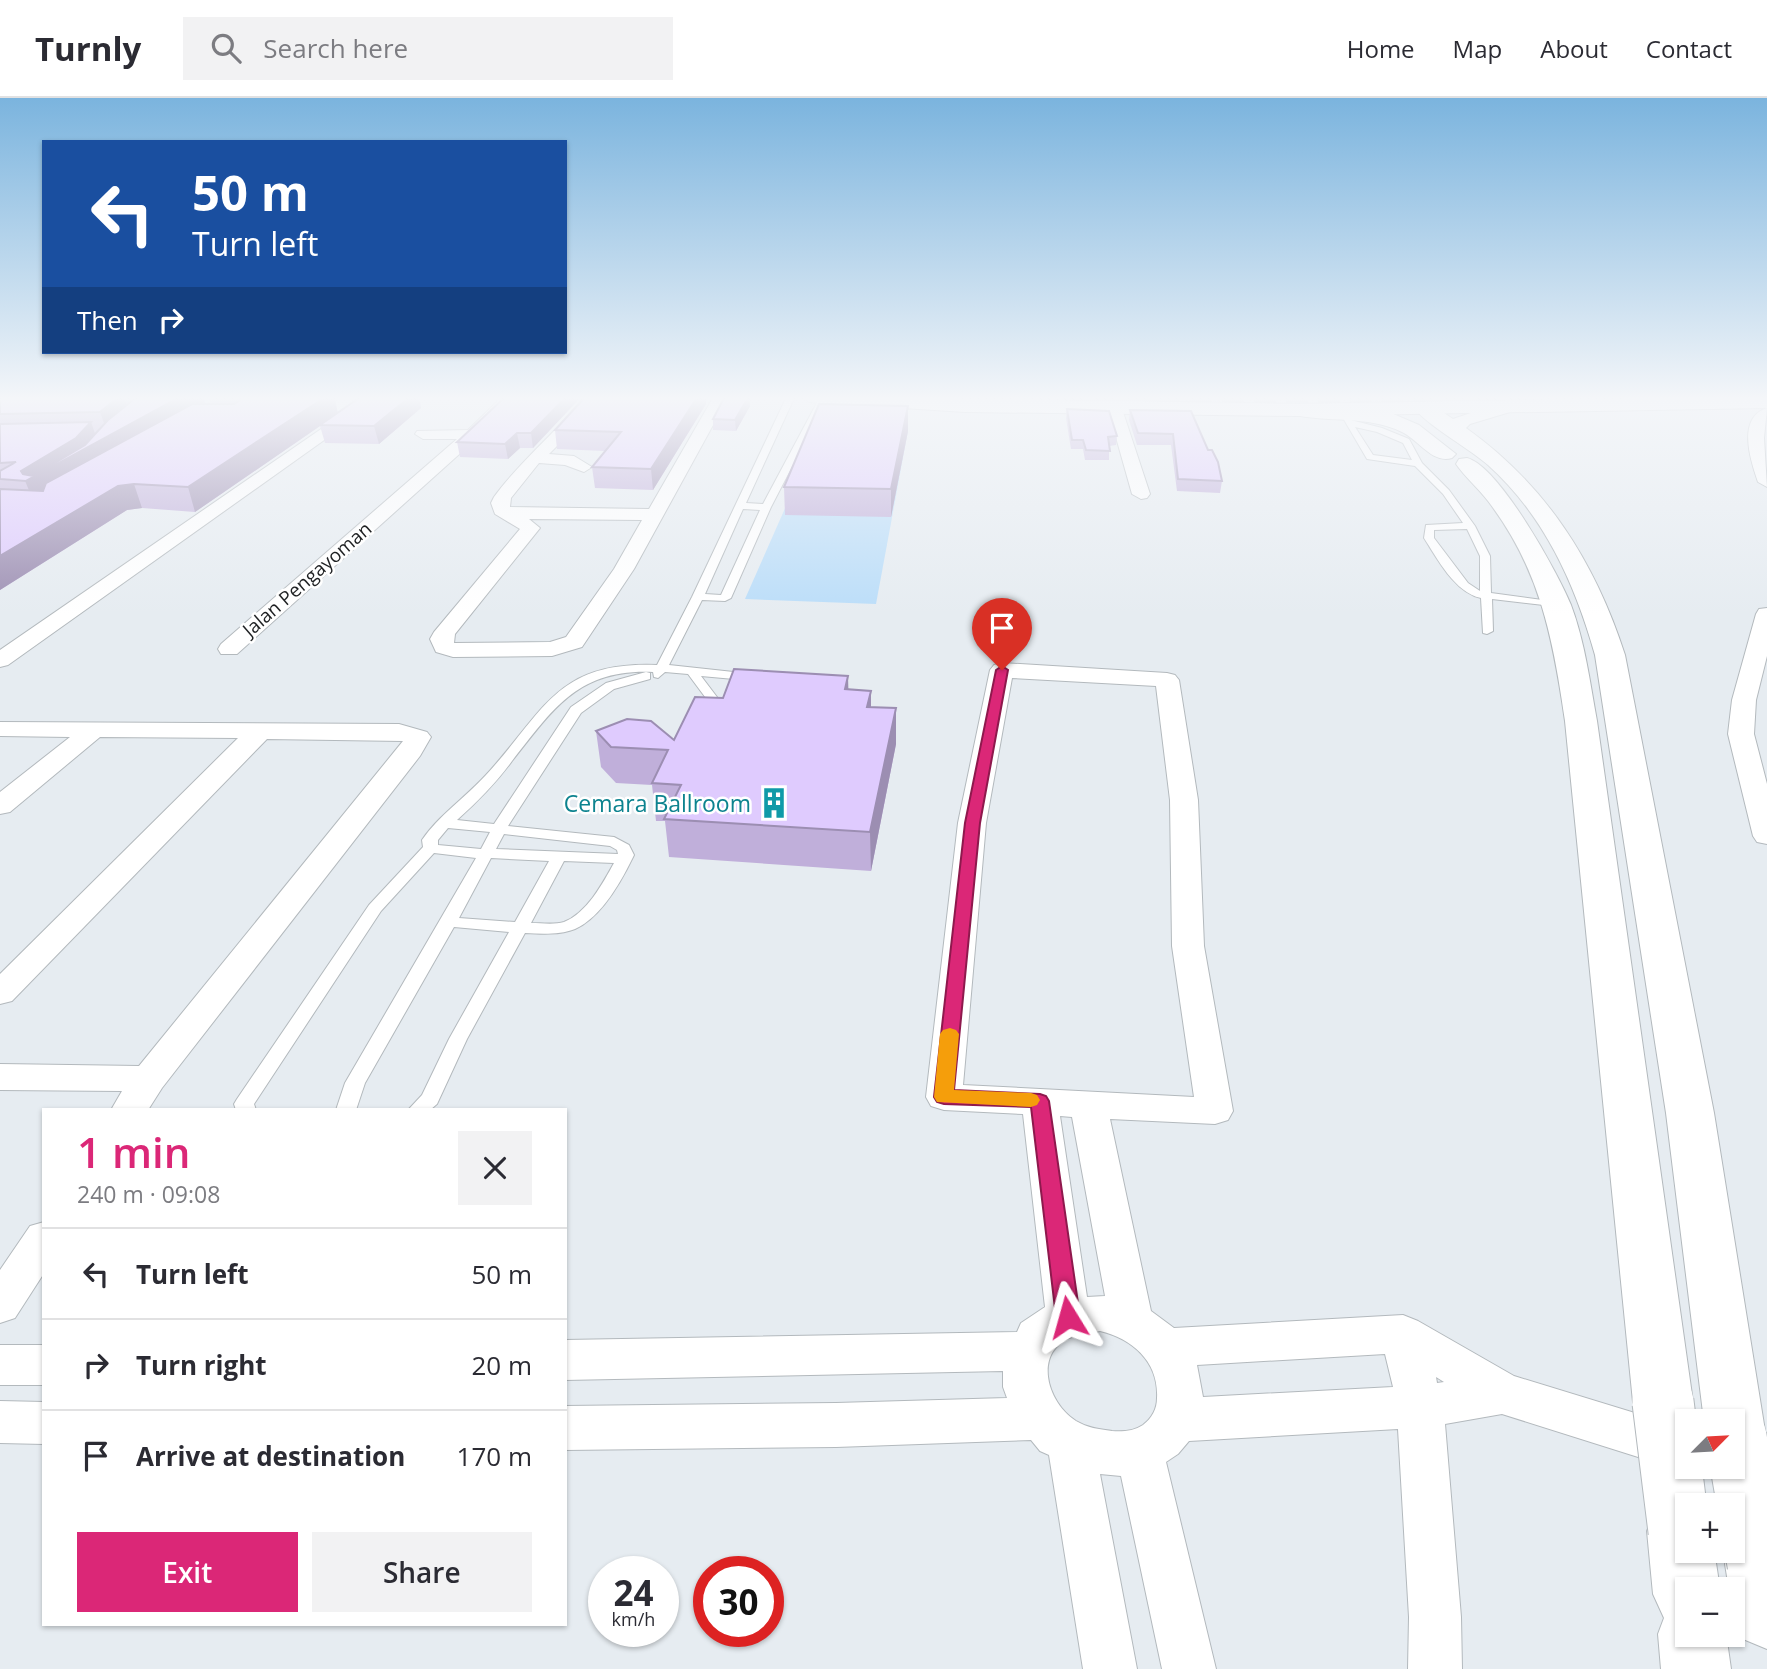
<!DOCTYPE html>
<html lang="en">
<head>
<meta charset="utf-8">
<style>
	:root { --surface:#fff; --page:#f2f2f3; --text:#2b2b33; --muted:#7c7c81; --line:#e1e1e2; --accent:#db2777 }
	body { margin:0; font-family:"Open Sans",sans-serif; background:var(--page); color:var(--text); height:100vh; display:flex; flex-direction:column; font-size:26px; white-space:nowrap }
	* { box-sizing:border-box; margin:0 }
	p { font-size:23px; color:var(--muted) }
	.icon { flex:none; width:38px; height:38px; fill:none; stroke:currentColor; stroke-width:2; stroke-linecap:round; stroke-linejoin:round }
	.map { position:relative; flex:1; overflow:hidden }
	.side { position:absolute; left:42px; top:1010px; width:525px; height:518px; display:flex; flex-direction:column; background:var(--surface); border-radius:0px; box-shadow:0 2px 5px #0004 }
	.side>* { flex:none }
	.top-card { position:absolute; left:42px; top:42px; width:525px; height:214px; border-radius:0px; box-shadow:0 2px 5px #0004; background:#1a4fa0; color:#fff; overflow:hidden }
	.needle { width:46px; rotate:66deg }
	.fabs { position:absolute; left:1675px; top:1311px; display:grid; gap:14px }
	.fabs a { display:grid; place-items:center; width:70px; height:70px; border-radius:0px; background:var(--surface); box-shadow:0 2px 5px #0004; font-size:35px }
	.speed { position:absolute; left:588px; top:1458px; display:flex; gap:14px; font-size:35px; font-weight:700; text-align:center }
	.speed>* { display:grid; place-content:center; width:91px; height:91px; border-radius:50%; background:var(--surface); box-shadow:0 2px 5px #0004; line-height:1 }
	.speed small { font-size:18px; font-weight:400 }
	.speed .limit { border:10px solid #d22; background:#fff; color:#111 }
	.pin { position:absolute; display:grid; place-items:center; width:60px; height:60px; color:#fff; margin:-72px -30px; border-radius:50% 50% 50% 0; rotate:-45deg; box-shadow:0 0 7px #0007 }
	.pin .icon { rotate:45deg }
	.me { position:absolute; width:77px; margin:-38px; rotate:352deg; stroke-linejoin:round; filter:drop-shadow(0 0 5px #0008) }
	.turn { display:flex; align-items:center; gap:24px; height:147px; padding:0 35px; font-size:32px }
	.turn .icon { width:91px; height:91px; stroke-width:2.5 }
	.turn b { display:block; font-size:49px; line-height:60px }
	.then { display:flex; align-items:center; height:66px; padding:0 35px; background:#0003; gap:14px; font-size:26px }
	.round { display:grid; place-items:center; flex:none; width:74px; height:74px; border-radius:0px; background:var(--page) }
	.summary { display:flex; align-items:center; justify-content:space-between; height:119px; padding:0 35px }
	h1 { font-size:42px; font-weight:600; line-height:52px; color:var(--accent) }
	.button { display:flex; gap:14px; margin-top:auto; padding:14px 35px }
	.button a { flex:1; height:80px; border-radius:0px; background:var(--accent); color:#fff; font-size:28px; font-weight:600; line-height:80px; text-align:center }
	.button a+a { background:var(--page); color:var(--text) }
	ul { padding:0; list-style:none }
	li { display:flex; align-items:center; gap:21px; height:91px; padding:0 35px; border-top:2px solid var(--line) }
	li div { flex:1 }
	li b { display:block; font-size:26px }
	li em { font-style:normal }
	header { display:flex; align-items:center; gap:42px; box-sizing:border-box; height:98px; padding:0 35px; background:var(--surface); border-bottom:2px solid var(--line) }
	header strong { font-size:33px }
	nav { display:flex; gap:38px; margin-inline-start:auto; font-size:24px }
	.search { width:490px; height:63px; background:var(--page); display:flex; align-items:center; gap:18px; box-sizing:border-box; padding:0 24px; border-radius:0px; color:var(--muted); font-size:26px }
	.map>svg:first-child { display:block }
</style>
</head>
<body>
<header>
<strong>Turnly</strong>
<div class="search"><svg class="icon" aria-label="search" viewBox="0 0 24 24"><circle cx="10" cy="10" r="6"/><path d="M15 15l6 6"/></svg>Search here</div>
<nav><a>Home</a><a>Map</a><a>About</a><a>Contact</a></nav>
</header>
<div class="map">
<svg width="1767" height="1571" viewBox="0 0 1767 1571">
	<rect width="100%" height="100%" fill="#e6ecf1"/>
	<path fill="#baddf9" d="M820,331L908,333L876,506L745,501Z"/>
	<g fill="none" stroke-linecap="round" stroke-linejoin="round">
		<path stroke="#bec3c8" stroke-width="22" stroke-dasharray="22 10" stroke-linecap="butt" d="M1030,302L1666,300"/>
		<defs>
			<path id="service" d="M787,298H795L746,405L763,406L820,299H828L771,409L731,500L725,503L702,502L669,567L752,576L758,580L756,583L701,578L723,607L722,620L715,624L708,620L711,607L688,576L665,574L658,580L654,579L653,574C578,571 554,610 512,663C496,685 477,704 457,722L494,726L571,609L606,585L646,574L650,575V581L614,591L581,615L508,728L614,739L629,747L634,757C622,782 602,819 575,831C560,837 541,836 525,835L467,941L437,1006L430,1012H408L422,997L449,941L509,834L454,829L365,985L356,1012H336L345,985L476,760L434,755L381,813L254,1006L256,1012H236L234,1006L237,1001L369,807L423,749L422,742C439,717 466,699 486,677C545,613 556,563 657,567L692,499ZM743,411L760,412L721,497L705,496ZM448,730L490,734L481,751L438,747V742ZM504,736L610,748L617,752L618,756L496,751ZM491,760L549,763L515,824L459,820ZM564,763L614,765C603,785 587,815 564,824C554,827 541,825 531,825Z
				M1343,320L1382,330L1409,341L1422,365L1449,392L1475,428L1490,458L1491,495L1557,504L1563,507L1561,509L1492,501L1493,533L1487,536L1483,535L1481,500C1455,495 1437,460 1424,440L1426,427L1463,425L1443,396L1415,368L1367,361ZM1355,329L1377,334L1403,345L1412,362L1373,357ZM1467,431L1480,458V493L1468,485L1434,440V432Z"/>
			<path id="minor" d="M369,298H386L8,567L0,569V552Z
				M503,298H518L495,324L237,556H221L218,551L221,546L457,341H423L415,336L417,333L468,332Z
				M585,298H600L578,327L549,356L574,358L592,369L584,374L565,367L539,365L511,400L510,409L649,411L714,298H729L634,471L582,549L552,558L453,559L436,554L430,541L434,534L520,431L495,416L491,405L494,399C521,362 557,334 585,298ZM529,421L642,422L614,471L566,539L550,544L454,545L455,536L540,430Z
				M1115,307L1122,311L1150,396L1147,400L1141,401L1132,396L1108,311Z
				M1767,310L1764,340L1767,389L1758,384C1751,364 1736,320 1767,310Z
				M1767,510V558L1756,602L1754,636L1767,686V746L1757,744L1753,738L1728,636L1732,602L1756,516L1759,511Z
				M1002,565L1167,575L1175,577L1179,582L1198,702L1204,848L1233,1013L1228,1022L1215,1026L1110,1021L1151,1213L1174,1230L1403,1217L1418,1223L1514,1278L1687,1331V1365L1673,1370L1502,1316L1445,1326L1461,1519L1462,1571H1408L1409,1519L1398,1331L1189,1343L1178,1356L1166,1364L1216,1571H1162L1121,1378L1100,1376L1137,1571H1083L1049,1357L1040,1353L1031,1342L836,1349L565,1352V1308L836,1305L1007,1300L1003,1289V1273L565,1282V1242L1017,1234L1021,1225L1045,1209L1023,1016L944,1012L931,1008L926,999L958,725L990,572L994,567ZM1012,580L1156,588L1170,702L1172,848L1194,999L963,987L986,725ZM1060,1018L1072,1019L1105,1198L1087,1199ZM1100,1233C1133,1241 1159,1264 1157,1300C1157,1311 1152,1320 1143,1327C1134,1333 1122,1334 1112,1333C1098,1331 1088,1330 1076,1323C1046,1304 1032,1252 1074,1238C1082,1236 1091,1235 1100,1233ZM1385,1256L1393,1289L1203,1299L1197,1267ZM1436,1279L1444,1284L1437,1285Z
				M0,624L399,626L427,634L431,639L420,658L162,990L148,1012H111L122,993L0,992V966L139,968L403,643L267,641L12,903L0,906V876L238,640L100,639L10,714L0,716V694L70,639L0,638Z
				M44,1124V1175L15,1220L0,1225V1172L30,1128Z
				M0,1247H44V1287H0Z
				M0,1303L44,1304V1346L0,1345Z"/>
			<path id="trunk" d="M800,298L1297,306L1767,298V310L1297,318L965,314L809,304Z"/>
			<path id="motorway" d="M1503,304L1513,310L1510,314L1470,326L1466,330C1546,387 1595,464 1625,557L1714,1015L1766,1339L1758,1359L1736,1367L1732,1366V1323H1704L1666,1015L1595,557C1575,486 1544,417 1488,367C1470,351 1427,327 1415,311L1418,307H1432L1453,321Z
				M1297,306L1391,315L1419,327L1456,356L1452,360C1432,366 1419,342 1402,334C1367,317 1327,325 1290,316L1287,312Z
				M1467,360C1499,368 1558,475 1571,507C1585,544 1590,585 1597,623L1693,1304L1684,1323L1663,1331L1642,1323L1633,1304L1565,623C1553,540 1540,471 1488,403C1478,390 1465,379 1456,366L1459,361Z
				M1679,1401L1694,1407H1687V1452H1714L1720,1491H1687V1536H1726L1731,1571H1661L1658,1536L1664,1520L1653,1496L1647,1433L1656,1410Z
				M1758,1433L1767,1437V1551L1743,1541L1733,1517L1732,1491H1729L1725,1466L1735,1443Z"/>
		</defs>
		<use href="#service" stroke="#b3b9bd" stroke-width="2"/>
		<use href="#minor" stroke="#b3b9bd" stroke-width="2"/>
		<use href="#trunk" stroke="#b3b9bd" stroke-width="2"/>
		<use href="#motorway" stroke="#b3b9bd" stroke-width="2"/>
		<use href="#service" fill="#fff" fill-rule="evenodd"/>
		<use href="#minor" fill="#fff" fill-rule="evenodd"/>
		<use href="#trunk" fill="#fff" fill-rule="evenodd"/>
		<use href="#motorway" fill="#fff" fill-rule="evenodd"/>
		<defs>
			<path id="motorway-bridge" d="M1663,1304L1679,1433
				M1736,1339L1758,1466"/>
		</defs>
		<use href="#motorway-bridge" stroke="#b3b9bd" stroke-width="63" stroke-linecap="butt"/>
		<use href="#motorway-bridge" stroke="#fff" stroke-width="61"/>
	</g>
	<path fill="#c0afda" d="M0,298H203L205,306H211L208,298H334L338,315L421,310L379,346L325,345L320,328L195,414L142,410L127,412L0,492Z
		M506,298H582L533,350H520L508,361L460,359L457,344Z
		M725,298H750V308L736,333L713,332V321Z
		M706,306L653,392L595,390L592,369L605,353L557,351L555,332Z
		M1067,311L1117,338L1116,347L1109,348V362H1085L1083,351H1071L1066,320Z
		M1130,312L1208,352L1222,383L1220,395L1177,393L1171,347H1137L1129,322Z
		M908,333L891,419L785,417L784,389Z
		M848,578V592L871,593V609L896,610V646L871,773L669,759L665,723H656L652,687L616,685L601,669L596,633L674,642L723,600Z"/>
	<path fill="#9c8eb2" d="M120,298H124L130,317L108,336L100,314Z
		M177,298H203L206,310L35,407L21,373L91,324L98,344Z
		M327,298H334L338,316L320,327V328L195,414L188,389Z
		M411,298H419L421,310L379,346L374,328Z
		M567,298H582L533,350L531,335Z
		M698,298H706V306L653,392L651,371Z
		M749,298L750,308L736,333L735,322Z
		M908,308V333L891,419V391Z
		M517,335L520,350L508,361L505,346Z
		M134,386L142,410L127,412L0,492V458L118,388Z
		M848,578L849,613L845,591Z
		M871,593V628L867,609Z
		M896,610V646L871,773L870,734Z"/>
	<path fill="#dfcbfe" stroke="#9c8eb2" stroke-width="2" d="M0,298H120L100,314L0,316Z
		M138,298H182L26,383L0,381V373L16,364L0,365V326L91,324L76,340L21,373L23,376L33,378L85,347L108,322Z
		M236,298H327L188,389L134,386L118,388L0,458V391L43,393L46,385L192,306H234L240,302Z
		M362,298H411L374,328L320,327Z
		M506,298H567L531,335H517L505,346L457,344Z
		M586,298H698L651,371L592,369L621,334L555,332Z
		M725,298H749L735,322L713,321Z
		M819,306L908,308L891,391L784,389Z
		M1067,311L1109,313L1117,338L1108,339L1110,353L1086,352L1083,342H1072Z
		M1130,312L1191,313L1208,352H1212L1218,364L1222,383L1178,381L1173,336L1138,335Z
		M734,571L848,578L845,591L871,593L867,609L896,610L870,734L664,721L681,687L652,685L668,652L611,649L596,633L627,621L651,623L674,642L695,599L723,600Z"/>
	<linearGradient id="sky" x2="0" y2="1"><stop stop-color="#7bb4de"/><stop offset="0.58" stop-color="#f4f6f9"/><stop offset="1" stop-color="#f4f6f9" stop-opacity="0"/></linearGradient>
	<rect width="1767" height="518" fill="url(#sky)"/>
	<path fill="#db2777" stroke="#8e194d" stroke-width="2" d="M1002,568L1008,572L980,725L954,992L1040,996L1046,998L1049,1003L1080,1219L1076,1226L1068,1228L1060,1226L1056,1219L1031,1009L944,1006L937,1004L934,999L965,725L996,572Z"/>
	<path fill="#f59e0b" d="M950,930L956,932L959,936L954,992L1031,995L1037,997L1040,1002L1037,1007L1031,1009L937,1004L934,999L940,936L943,932Z"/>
	<defs>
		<symbol id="building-bare" viewBox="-9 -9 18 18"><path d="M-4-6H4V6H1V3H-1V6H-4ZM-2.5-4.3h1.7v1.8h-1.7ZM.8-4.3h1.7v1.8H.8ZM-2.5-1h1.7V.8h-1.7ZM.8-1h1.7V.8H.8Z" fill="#0f9aa8" stroke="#fff" stroke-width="2.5" paint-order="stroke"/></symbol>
	</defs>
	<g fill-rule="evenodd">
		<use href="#building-bare" x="752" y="683" width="44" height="44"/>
	</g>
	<g text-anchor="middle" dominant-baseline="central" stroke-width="5" stroke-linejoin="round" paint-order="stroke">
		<g font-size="19" fill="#1e2022" stroke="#fff">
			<text transform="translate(307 481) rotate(-41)">Jalan Pengayoman</text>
		</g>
		<g font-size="23" fill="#0d838f" stroke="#fff" text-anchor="end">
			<text x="751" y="705">Cemara Ballroom</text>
		</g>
	</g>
</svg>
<div class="fabs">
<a><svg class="needle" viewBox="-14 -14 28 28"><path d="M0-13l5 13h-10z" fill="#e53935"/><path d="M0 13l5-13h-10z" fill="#7c7c81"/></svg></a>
<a>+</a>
<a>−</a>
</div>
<div class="speed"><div>24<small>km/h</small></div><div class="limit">30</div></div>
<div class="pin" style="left:1002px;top:572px;background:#d93025"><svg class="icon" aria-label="arrive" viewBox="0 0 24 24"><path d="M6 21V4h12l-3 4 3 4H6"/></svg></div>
<svg class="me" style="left:1068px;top:1219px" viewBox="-20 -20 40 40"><path d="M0-17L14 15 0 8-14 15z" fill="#db2777" stroke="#fff" stroke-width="4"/></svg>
<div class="top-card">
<div class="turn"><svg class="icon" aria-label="left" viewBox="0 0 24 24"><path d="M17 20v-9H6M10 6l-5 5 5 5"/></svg><div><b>50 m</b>Turn left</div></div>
<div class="then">Then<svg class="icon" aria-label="right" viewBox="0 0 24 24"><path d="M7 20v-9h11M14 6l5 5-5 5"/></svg></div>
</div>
<section class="side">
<div class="summary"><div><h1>1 min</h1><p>240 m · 09:08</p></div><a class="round"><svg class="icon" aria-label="close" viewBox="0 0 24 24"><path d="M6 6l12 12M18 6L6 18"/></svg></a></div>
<ul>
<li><svg class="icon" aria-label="left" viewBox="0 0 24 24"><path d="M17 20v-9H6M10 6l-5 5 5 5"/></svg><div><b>Turn left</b></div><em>50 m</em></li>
<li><svg class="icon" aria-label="right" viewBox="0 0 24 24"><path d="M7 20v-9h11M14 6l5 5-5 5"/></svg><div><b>Turn right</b></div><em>20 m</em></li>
<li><svg class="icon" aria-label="arrive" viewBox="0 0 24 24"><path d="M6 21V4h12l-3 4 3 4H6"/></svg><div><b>Arrive at destination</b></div><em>170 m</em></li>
</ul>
<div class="button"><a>Exit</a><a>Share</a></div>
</section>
</div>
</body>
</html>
